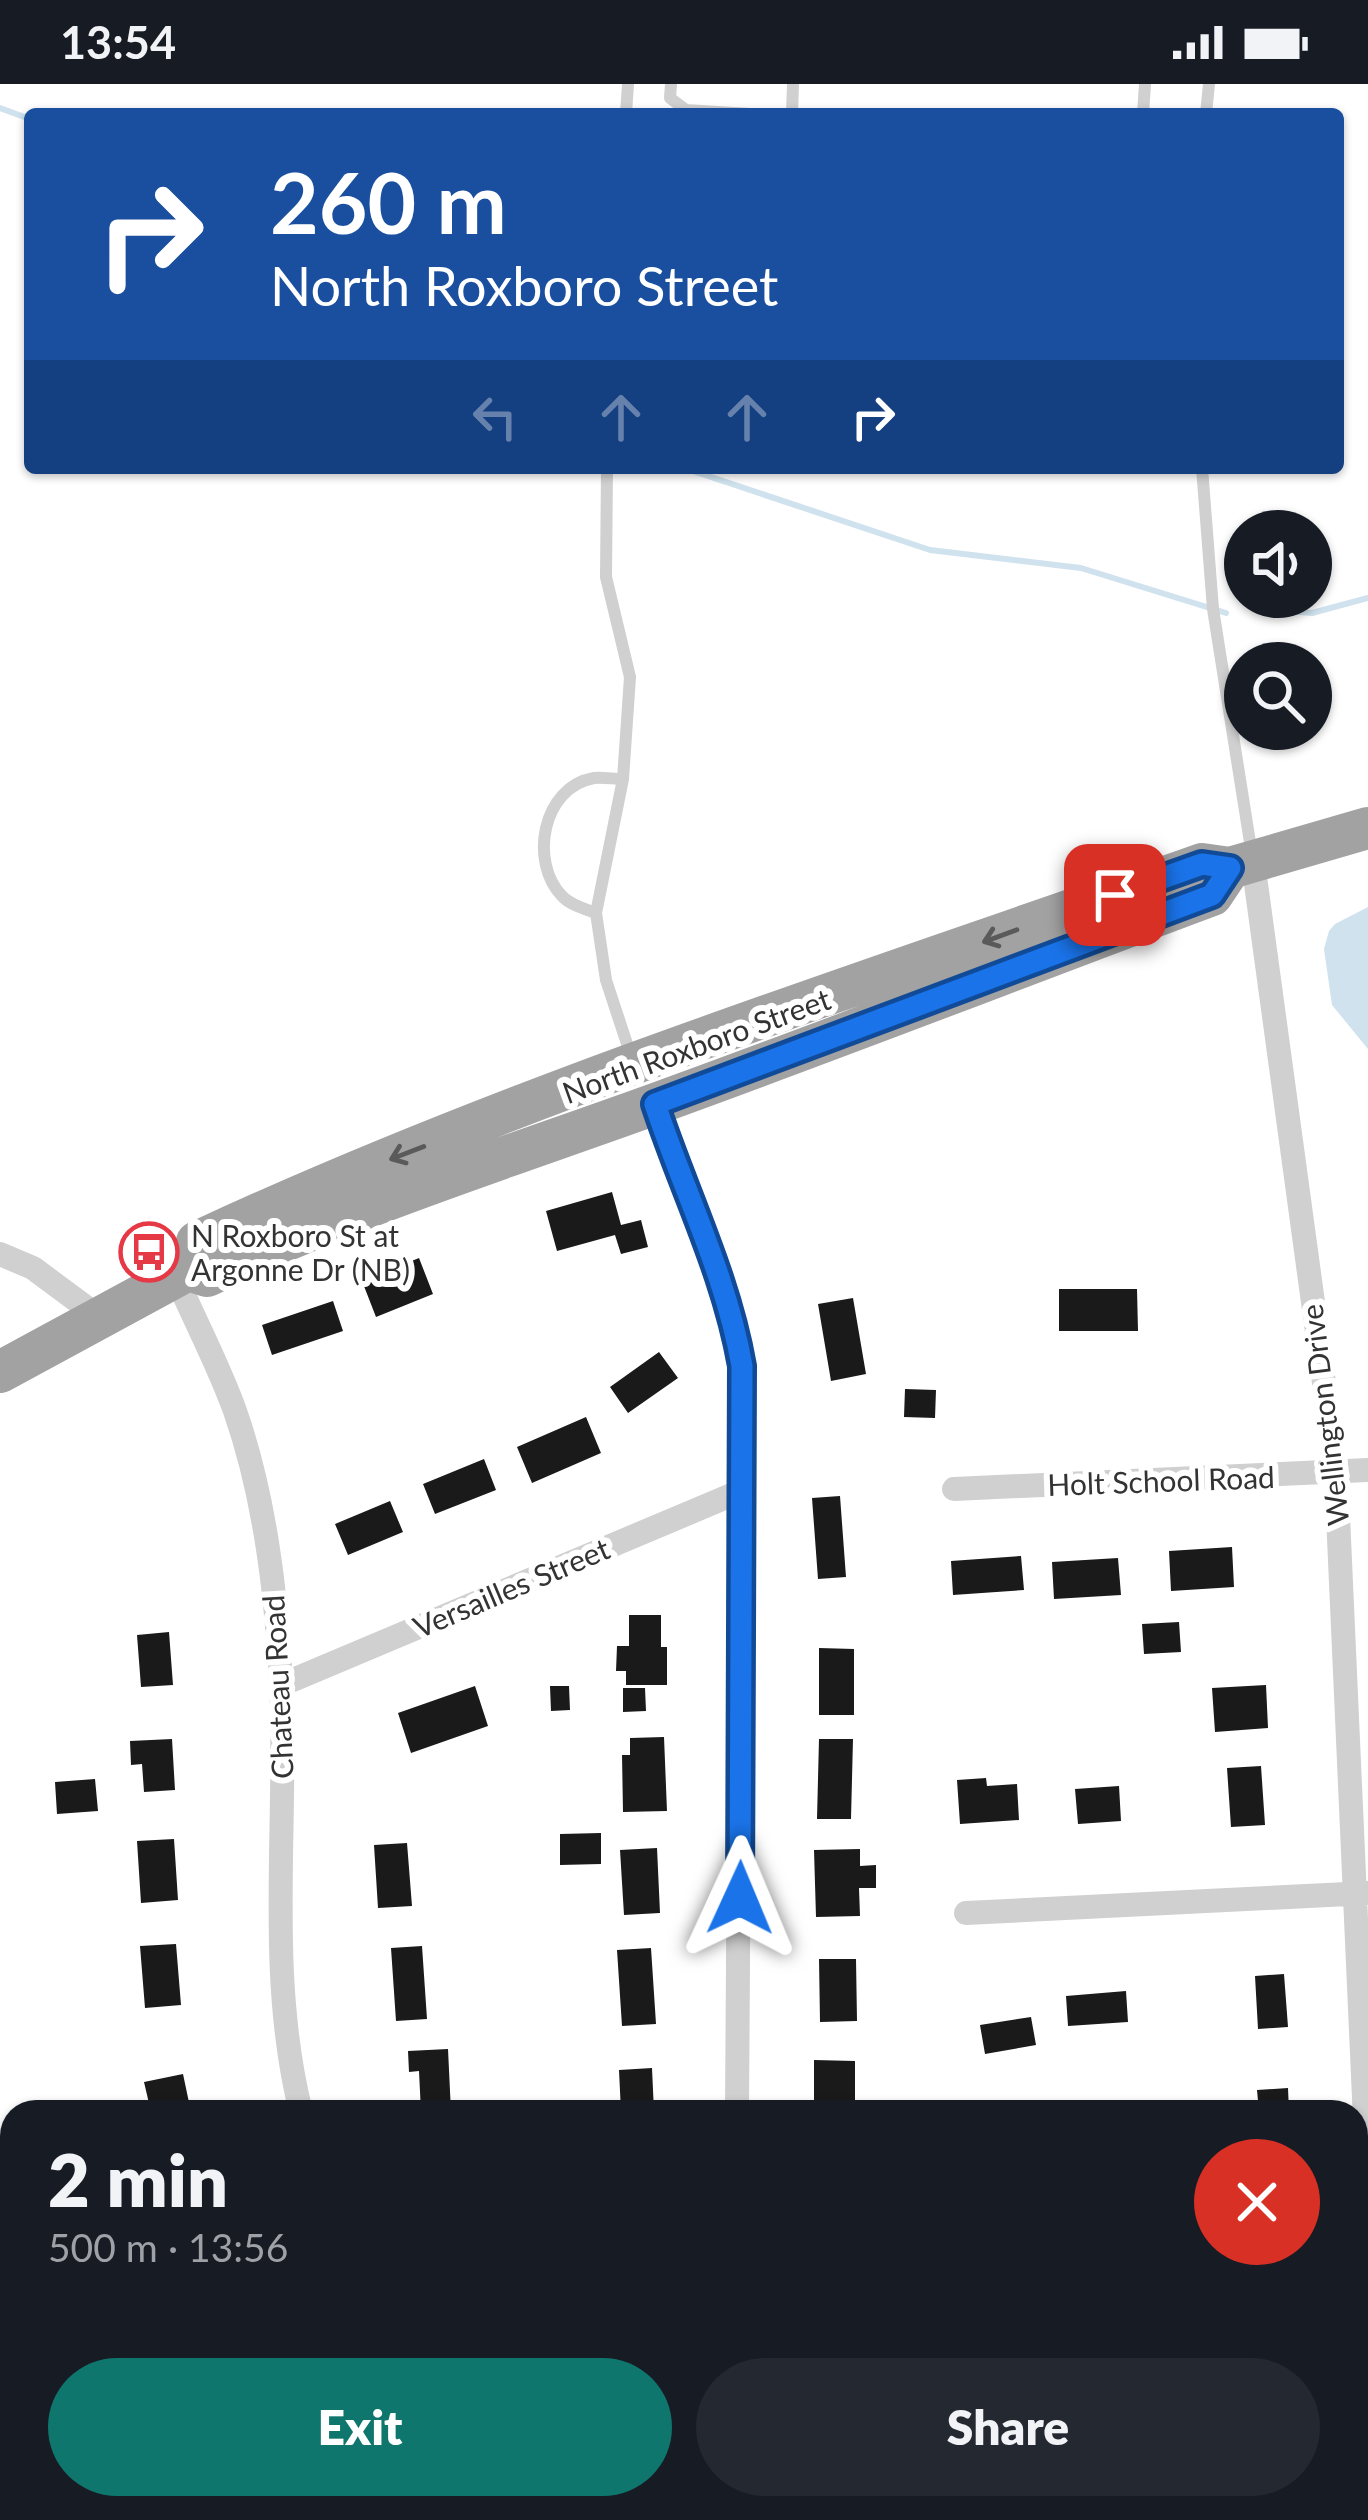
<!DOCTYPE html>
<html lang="en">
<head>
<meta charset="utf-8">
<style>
	:root { --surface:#171b24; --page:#242831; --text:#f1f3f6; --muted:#9ea1a6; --accent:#0f766e }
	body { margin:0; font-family:Lato,sans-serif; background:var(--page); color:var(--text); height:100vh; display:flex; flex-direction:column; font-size:45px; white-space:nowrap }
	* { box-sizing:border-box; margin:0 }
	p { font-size:39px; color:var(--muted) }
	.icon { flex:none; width:66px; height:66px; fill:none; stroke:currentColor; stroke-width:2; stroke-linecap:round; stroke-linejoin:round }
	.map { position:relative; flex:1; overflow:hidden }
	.drawer { position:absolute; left:0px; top:2016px; width:1368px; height:420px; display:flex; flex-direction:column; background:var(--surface); border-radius:36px 36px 0 0; box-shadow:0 3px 9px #0004 }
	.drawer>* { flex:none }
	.top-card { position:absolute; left:24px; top:24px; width:1320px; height:366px; border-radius:12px; box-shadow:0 3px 9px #0004; background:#1a4fa0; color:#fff; overflow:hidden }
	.controls { position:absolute; left:1224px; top:426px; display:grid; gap:24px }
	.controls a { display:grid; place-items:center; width:108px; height:108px; border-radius:50%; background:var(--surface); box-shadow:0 3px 9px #0004; font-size:60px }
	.pin { position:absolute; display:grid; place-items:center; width:102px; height:102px; color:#fff; margin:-51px; border-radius:24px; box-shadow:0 6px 18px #0006 }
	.me { position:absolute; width:132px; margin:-66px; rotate:1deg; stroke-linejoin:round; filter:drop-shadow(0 0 9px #0008) }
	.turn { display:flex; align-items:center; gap:42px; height:252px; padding:0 48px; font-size:54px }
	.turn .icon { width:156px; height:156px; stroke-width:2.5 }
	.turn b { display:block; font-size:84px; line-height:102px }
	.lanes { display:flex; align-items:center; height:114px; padding:0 48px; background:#0003; justify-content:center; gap:60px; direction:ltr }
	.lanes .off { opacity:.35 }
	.round { display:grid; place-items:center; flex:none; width:126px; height:126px; border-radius:63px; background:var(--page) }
	.head { display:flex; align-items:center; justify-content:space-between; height:204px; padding:0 48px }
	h1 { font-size:72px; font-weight:800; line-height:90px }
	.button { display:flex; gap:24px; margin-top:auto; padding:24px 48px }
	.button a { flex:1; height:138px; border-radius:72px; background:var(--accent); color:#fff; font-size:48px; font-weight:800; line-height:138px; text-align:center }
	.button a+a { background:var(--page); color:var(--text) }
	.status { display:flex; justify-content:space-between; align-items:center; height:84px; padding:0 60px; background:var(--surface); direction:ltr }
	.status svg { height:33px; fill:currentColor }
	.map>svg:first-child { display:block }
</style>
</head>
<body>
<div class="status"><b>13:54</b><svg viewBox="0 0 49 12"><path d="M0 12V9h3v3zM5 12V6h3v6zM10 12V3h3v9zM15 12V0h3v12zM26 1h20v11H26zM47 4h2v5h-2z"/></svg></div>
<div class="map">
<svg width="1368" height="2436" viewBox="0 0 1368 2436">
	<rect width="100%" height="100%" fill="#fff"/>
	<path fill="#e6ecdf" d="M0,2278L12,2283V2424H268L283,2436H0Z"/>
	<path fill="#cfe2ee" d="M1368,823V965L1332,921L1324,865L1329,847L1335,840Z"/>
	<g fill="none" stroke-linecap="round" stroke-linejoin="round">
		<path stroke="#cfe2ee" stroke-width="6" d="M0,24L30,35
			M684,384L930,466L1081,484L1226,529
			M1264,525L1312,529L1368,514
			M0,2248L12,2252
			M320,2424L333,2436"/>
	</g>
	<path fill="#1a1a1a" d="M612,1108L621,1141L641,1136L648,1163L621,1170L615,1151L557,1167L546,1127Z
		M419,1174L433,1210L376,1233L362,1197Z
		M1059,1205H1137L1138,1247H1059Z
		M853,1214L866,1290L831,1297L818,1220Z
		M333,1217L343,1247L272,1271L262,1241Z
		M659,1268L678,1294L628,1329L610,1303Z
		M905,1305L936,1306L935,1334L904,1333Z
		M586,1333L601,1369L532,1399L517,1363Z
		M484,1375L496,1406L435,1430L423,1400Z
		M840,1412L846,1493L818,1495L812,1414Z
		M390,1417L403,1448L348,1471L335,1440Z
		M1232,1463L1234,1503L1171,1507L1169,1467Z
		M1021,1472L1024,1506L953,1511L951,1477Z
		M1118,1474L1121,1511L1054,1515L1052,1478Z
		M629,1531H661V1563H667V1601H626V1587H616L617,1562H629Z
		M1179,1538L1181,1568L1144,1570L1142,1540Z
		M169,1548L173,1601L141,1603L137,1551Z
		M819,1564L854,1565V1631H819Z
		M1266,1601L1268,1644L1215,1648L1212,1604Z
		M475,1602L488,1642L411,1669L398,1629Z
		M550,1602H569L570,1626L551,1627Z
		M623,1604H645L646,1627L623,1628Z
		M664,1653L667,1727L623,1728L622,1671H630V1654Z
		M172,1655L175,1706L144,1708L142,1680L131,1681L130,1657Z
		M819,1655H853L851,1735H817Z
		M1261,1682L1265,1741L1231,1743L1227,1684Z
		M986,1694L987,1702L1017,1700L1019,1736L960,1740L957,1696Z
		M95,1695L98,1727L57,1730L55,1698Z
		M1119,1702L1121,1737L1078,1740L1075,1705Z
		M601,1749V1780L560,1781V1750Z
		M174,1755L178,1816L141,1819L137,1757Z
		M407,1759L412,1822L378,1824L374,1761Z
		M657,1764L660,1829L624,1831L620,1766Z
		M860,1765V1782L876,1781V1804H859L860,1832L816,1833L814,1766Z
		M176,1860L181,1921L145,1924L140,1862Z
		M422,1862L427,1935L396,1937L391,1864Z
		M651,1864L656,1940L622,1942L617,1866Z
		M819,1875H856L857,1937L820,1938Z
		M1284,1890L1288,1943L1258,1945L1255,1892Z
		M1126,1907L1128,1938L1068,1942L1066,1912Z
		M1031,1933L1036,1961L985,1970L980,1941Z
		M448,1965L451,2028H421L419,1987L409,1988L408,1967Z
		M814,1976L855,1977V2028H814Z
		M652,1984L654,2028H621L619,1986Z
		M183,1990L191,2028H151L144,1998Z
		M1288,2004L1289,2028H1259L1257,2006Z
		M806,2424H840L841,2436H807Z"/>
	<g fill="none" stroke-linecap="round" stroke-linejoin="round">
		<path stroke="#d0d0d0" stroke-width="12" d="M671,0L670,14L686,26L750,30
			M626,30L628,0
			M792,30L793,0
			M1143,30L1145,0
			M1206,30L1209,0
			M607,384L606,493L630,593L623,695L596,829L606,896L631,972
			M1202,384L1213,525L1252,771
			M596,829C585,825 570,821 562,812C529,778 542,703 594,694C602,693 614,695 623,695"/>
		<path stroke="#d0d0d0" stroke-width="24" d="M1253,778L1336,1387L1368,2104
			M655,1020C684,1108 726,1190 742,1282L737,2028
			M0,1170L33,1184L99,1233
			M176,1193C195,1237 219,1282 235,1327C265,1413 276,1508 281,1598C288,1740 266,1889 301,2028
			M954,1405L1368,1386
			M281,1601L741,1407
			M966,1829L1368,1809
			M1356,2236H1368
			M619,2424L632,2436
			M731,2436L732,2424"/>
		<path stroke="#a2a2a2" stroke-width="42" d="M188,1186L197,1158C521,1007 865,900 1202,780L1230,784L1368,744
			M0,1288L188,1186L207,1192C353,1122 506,1074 658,1019C843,952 1027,880 1212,811L1230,784"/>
	</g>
	<defs><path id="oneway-shaft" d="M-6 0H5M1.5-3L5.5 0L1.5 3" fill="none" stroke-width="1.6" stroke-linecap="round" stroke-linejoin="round" transform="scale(3)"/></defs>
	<g stroke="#5a5a5a">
		<use href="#oneway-shaft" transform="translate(1000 852) rotate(160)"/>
		<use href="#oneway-shaft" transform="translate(407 1069) rotate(159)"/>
	</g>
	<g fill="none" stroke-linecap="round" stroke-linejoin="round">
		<defs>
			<path id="route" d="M740,1814L742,1282C726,1190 684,1108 655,1020L1212,811L1230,784L1202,780L1115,811"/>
		</defs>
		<use href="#route" stroke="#114b97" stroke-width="30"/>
		<use href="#route" stroke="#1a73e8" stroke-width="21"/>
	</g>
	<defs>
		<symbol id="bus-ring" viewBox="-11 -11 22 22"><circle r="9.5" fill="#fff" stroke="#e63946" stroke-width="1.5"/><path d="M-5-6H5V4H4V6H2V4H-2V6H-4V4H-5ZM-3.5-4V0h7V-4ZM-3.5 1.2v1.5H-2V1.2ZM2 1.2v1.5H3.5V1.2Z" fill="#e63946"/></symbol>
	</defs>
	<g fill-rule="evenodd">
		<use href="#bus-ring" x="116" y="1135" width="66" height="66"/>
	</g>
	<g text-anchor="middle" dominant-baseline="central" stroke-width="12" stroke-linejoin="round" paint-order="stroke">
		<g font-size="30" fill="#333" stroke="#fff">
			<text transform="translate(696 961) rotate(-20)">North Roxboro Street</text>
			<text transform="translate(1324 1331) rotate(-97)">Wellington Drive</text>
			<text transform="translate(1161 1396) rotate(-2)">Holt School Road</text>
			<text transform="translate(511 1503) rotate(-23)">Versailles Street</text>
			<text transform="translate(277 1603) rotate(-93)">Chateau Road</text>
		</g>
		<g font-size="30" fill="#333" stroke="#fff" text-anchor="start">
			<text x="191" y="1151">N Roxboro St at<tspan x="191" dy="34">Argonne Dr (NB)</tspan></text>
		</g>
	</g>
</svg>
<div class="controls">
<a><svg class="icon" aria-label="sound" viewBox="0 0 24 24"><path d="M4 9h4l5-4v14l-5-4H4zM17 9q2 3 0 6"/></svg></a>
<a><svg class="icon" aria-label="search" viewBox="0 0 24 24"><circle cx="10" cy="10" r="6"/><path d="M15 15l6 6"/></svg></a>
</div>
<div class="pin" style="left:1115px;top:811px;background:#d93025"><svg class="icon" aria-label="arrive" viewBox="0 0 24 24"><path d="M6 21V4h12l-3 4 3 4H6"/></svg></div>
<svg class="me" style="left:740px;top:1814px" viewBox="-20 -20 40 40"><path d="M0-17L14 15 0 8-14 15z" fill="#1a73e8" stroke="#fff" stroke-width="4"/></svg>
<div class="top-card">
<div class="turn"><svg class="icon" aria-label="right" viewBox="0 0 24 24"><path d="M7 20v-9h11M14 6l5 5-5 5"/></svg><div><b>260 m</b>North Roxboro Street</div></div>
<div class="lanes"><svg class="icon off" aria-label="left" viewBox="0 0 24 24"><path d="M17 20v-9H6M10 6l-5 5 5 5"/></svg><svg class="icon off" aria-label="ahead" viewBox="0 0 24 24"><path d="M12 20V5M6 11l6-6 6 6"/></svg><svg class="icon off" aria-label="ahead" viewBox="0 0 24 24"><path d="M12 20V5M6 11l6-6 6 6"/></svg><svg class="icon" aria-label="right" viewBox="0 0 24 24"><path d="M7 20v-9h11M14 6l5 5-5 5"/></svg></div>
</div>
<section class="drawer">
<div class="head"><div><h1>2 min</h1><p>500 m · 13:56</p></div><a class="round" style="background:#d93025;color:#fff"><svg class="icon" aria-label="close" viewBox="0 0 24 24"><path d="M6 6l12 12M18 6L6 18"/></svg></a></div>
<div class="button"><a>Exit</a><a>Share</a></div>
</section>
</div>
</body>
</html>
